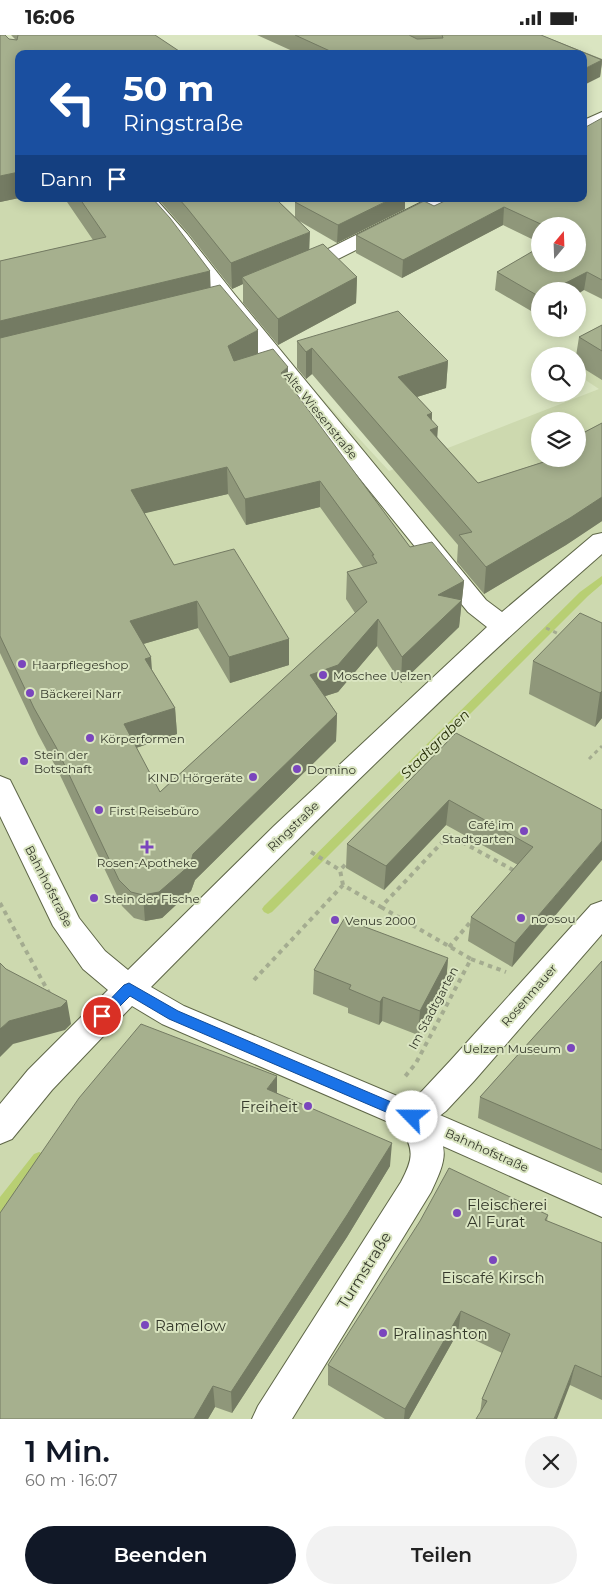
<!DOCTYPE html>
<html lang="de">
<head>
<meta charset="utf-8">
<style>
	:root { --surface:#fff; --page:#f2f2f2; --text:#222; --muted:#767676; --accent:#111827 }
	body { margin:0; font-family:Montserrat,sans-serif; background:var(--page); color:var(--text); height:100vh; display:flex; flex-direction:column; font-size:19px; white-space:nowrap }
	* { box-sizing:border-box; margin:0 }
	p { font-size:16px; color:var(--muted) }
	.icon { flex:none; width:28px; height:28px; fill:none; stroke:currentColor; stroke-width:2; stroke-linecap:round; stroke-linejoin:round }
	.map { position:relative; height:1384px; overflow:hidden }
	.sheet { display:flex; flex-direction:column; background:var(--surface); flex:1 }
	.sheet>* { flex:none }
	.hud { position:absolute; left:15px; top:15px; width:572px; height:152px; border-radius:10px; box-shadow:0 2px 12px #0003; background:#1a4fa0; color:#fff; overflow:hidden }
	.needle { width:32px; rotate:19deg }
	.controls { position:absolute; left:531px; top:182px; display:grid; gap:10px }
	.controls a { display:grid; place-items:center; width:55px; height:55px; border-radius:50%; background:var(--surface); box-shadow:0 2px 12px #0003; font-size:25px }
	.pin { position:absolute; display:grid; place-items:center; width:42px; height:42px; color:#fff; margin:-21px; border:2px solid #fff; border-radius:50%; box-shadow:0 1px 5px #0007 }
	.me { position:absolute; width:55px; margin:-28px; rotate:293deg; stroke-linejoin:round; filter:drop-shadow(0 0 4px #0008) }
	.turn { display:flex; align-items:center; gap:18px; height:105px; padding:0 25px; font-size:22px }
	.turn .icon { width:65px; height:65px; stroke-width:2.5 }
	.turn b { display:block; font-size:35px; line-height:42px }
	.then { display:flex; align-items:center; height:48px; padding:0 25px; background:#0003; gap:10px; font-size:19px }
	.round { display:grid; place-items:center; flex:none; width:52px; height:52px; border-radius:26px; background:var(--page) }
	.head { display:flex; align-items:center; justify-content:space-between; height:85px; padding:0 25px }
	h1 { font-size:30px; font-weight:600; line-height:38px; color:var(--accent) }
	.cta { display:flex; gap:10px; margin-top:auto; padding:10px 25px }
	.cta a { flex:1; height:58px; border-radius:30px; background:var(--accent); color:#fff; font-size:20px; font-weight:600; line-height:58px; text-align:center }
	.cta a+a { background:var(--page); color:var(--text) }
	.status { display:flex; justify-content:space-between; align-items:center; height:35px; padding:0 25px; background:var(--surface); direction:ltr }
	.status svg { height:14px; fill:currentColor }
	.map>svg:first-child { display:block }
</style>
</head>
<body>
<div class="status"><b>16:06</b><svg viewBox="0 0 49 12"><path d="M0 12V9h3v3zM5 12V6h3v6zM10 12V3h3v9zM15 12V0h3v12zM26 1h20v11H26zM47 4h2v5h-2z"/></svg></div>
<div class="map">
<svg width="602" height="1384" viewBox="0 0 602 1384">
	<rect width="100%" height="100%" fill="#dae5c1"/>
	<path fill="#cdd9af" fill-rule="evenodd" d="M0,14L19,35V164H138L389,436L599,354L578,340V321H574L602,308V1384H0ZM540,386H578V424H540Z"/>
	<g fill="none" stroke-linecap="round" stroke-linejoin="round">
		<path fill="#b8cf73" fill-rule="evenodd" d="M602,541V549L588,561L272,877L268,879L264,877L262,874L264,871L580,557Z
			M39,1117L44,1119L46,1123L44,1127L5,1178L0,1179V1162L34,1119Z"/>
		<defs>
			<path id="pedestrian" d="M412,1068L602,1150V1182L400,1092L395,1082L400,1072Z"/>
			<path id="minor" d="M602,77V90L584,98V85Z
				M135,164H156L187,199L235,260L486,565L502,577L593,500L602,498V519C445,656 298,803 151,952L184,971L409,1066L422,1056L450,1026L591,870L602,866V899L474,1046L446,1076L433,1086C450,1116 445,1127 431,1157L292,1384H252L258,1371L401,1147C413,1124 415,1115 400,1092L162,989L132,971L52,1055L12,1104L0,1109V1069L28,1035L108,955L83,934L53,891L0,781V741L10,745L79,883L105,916L128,935L274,791L487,592L468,577L219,270L173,207Z
				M428,164H453L450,168L306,240L299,242L292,240L289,236L292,232Z"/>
		</defs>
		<use href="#pedestrian" stroke="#5e6647" stroke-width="2"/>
		<use href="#minor" stroke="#5e6647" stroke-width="2"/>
		<path stroke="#a4ac90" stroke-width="3" stroke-dasharray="4 4" stroke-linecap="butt" d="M546,593L563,601
			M589,724L602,711
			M448,801H450"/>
		<path stroke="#a4ac90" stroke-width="4" stroke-dasharray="4.5 4.5" stroke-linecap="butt" d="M311,817L340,835
			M343,850L340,835L349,826
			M0,868L49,958
			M381,872L471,924L416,1028L403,1044
			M449,912L473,884
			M471,924L506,937
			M254,945L343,850L381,872L449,800L515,836"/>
		<use href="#pedestrian" fill="#fff" fill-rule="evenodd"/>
		<use href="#minor" fill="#fff" fill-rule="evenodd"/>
	</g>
	<path fill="#8f977a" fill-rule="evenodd" d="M11,0H155L19,19V163L0,167L9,4L16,5Z
		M257,0H541L602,24V29L600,42L584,19H299Z
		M602,83V264L584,255L540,256V279L538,280L495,255L497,237L578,191H540V208L503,190L402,243L356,218V200L434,171L584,164Z
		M65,164H153L210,236V252L258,318L288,348L410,512L464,546L459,592L401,648L377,611L338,657L325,661L337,679L336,706L195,845L191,856L162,883L145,886L134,883L122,871L59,738L38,699L0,618V226L93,205ZM228,459L246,490L320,472L363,532L347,537L346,564L355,578L160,757L136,713L177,699L175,673L152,635L143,609L198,593L230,648L289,630V604L174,530L144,478Z
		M158,164H276L295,182V167L405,174L337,208L299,186L309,214L357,242L356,268L278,310L243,268V249L232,254L188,198Z
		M602,290V345L578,330V321H576L579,302Z
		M297,306L448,326L446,353L417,362L432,378V386L437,402L478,448L543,427V424H578L581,399L602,388V486L566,510L484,559L457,527L458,510L312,339L306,344L297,333Z
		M602,588V683L595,692L529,659L533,626Z
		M456,698L602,775L512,932L468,906L471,882L518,830L446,790L384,855L346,833L347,809Z
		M448,923L446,948L418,1000L382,986L379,990L348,978V973L313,959L314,935Z
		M602,926V1138L478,1083L480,1062Z
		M277,1058L390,1131L347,1202L232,1378L215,1372L208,1384H0Z
		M548,1180L547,1186L602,1208V1365L570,1350L480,1378L482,1364L502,1318L458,1297L409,1384H385L328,1350V1330Z"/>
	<path fill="#747b63" d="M602,25L600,42L584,50V34Z
		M19,137V163L0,167V141Z
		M391,164H405V174L337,208L338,190Z
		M504,172L503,190L402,243L403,225Z
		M310,197L309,222L242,242L243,249L232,254L231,228Z
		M210,236L211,261L0,312V286Z
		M587,237L584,255L578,259V256H550Z
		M357,242L356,268L278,310V284Z
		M540,264V279L538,280Z
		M258,295V321L229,337L228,311Z
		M312,313V339L306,344V317Z
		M448,326L446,353L397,368L398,342Z
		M288,332V358L281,338Z
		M432,378L431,394L438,392L436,419L427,380Z
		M227,432L228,459L133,481L131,455Z
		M320,446V472L246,490L245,464Z
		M602,462V486L566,510L484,559L486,532Z
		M464,546L459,592L401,648L402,622L438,560Z
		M197,566L198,593L133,612L130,586Z
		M378,584L377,611L338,657L310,666V640Z
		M289,604V630L230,648L229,622Z
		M151,622L153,649L145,624Z
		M602,656V683L595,692L600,658Z
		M175,673L177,699L127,716L124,689Z
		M337,679L336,706L195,845L191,856L162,883L145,886L143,860L193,819Z
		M449,765L446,790L384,855L386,831Z
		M602,806V825L512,932L515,908Z
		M448,923L446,948L418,1000L420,976Z
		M383,962L382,986L379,990L380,967Z
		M67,966L71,989L65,995L13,1009L0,1022V994L9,986Z
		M277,1041V1065L267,1054Z
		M392,1108L390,1131L347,1202L232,1378L231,1357Z
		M461,1276L458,1297L409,1384H404L405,1374Z
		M575,1330L570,1350L557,1384H554Z
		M213,1351L215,1372L208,1384H194Z"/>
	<path fill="#a6b08e" stroke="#747b63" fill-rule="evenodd" d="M0,0H5L9,4L17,5L18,0H155L182,18L19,19V137L0,141Z
		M295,0H409L417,4L443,3L442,0H541L602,25L584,34V19H331L327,17L330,16Z
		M602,83V245L587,237L550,256H540V262L497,237L540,212V229H578V191H545L504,172L403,225L356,200L424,166L434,171L449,164H584V93Z
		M80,164H153L170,183L210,236L0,286V226L106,202Z
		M179,164H276L310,197L231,228L187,173Z
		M301,164H391L338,190L295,167Z
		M323,209L357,242L278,284L242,242Z
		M220,250L258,295L228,311L234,326L273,314L288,332L281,338L410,512L432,507L464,546L438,560L462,565L402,622L378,584L338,630L310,640L337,679L193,819L190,830L159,857L143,860L131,857L119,845L56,712L34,673L0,601V303ZM227,432L245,464L320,446L374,520H372L377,528L347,537L367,567L160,757L124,689L175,673L145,624L151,622L130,586L197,566L229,622L289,604L234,514L174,530L131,455Z
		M398,276L448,326L398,342L432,378L427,380L438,392L430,395L478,448L553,424H578V397L581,399L602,388V462L570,483L486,532L459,500L472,497L312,313L306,317L297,306Z
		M602,290V316L579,302Z
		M580,578L602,588V656L600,658L533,626Z
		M456,698L602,775V806L515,908L471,882L533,812L449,765L386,831L347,809Z
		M344,884L448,923L420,976L383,962L380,967L349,954L351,950L314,935Z
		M602,926V1115L480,1062Z
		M0,928L6,934L67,966L61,972L9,986L0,994Z
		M141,989L277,1041L267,1054L392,1108L347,1180L231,1357L213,1351L194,1384H0V1178L79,1063Z
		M449,1133L548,1180L545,1185L602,1208V1342L575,1330L554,1384H476L487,1366L482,1364L510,1299L461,1276L405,1374L328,1330L420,1186Z"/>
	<path fill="#1a73e8" stroke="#114b97" d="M129,948L178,976L417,1078L419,1082L417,1086L412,1088L407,1086L169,984L130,961L106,985L102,987L97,985L95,981L97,978L124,950Z"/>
	<g fill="#7a46bd" stroke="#dae5c1" stroke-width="2">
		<circle cx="22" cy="629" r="5"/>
		<circle cx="323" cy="640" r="5"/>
		<circle cx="30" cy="658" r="5"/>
		<circle cx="90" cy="703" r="5"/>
		<circle cx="24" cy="726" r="5"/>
		<circle cx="297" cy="734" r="5"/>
		<circle cx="253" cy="742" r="5"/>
		<circle cx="99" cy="775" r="5"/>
		<circle cx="524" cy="796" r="5"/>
		<path d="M144.5 804.5h5v5h5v5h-5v5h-5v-5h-5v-5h5z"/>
		<circle cx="94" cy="863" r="5"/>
		<circle cx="521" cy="883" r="5"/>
		<circle cx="335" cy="885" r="5"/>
		<circle cx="571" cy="1013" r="5"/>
		<circle cx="308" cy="1071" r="5"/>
		<circle cx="457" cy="1178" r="5"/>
		<circle cx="493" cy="1225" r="5"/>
		<circle cx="145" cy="1290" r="5"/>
		<circle cx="383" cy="1298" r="5"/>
	</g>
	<g text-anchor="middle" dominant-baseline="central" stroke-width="4" stroke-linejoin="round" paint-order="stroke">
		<g font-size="12" fill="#35392b" stroke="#dae5c1">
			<text transform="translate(321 380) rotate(51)">Alte Wiesenstraße</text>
			<text transform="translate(293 791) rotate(-44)">Ringstraße</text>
			<text transform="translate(49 851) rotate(63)">Bahnhofstraße</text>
			<text transform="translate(529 960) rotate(-49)">Rosenmauer</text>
			<text transform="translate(433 973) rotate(-62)">Im Stadtgarten</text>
			<text transform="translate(487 1115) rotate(24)">Bahnhofstraße</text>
		</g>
		<g font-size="12" fill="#35392b" stroke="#dae5c1" text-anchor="start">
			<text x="32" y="629">Haarpflegeshop</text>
			<text x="333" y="640">Moschee Uelzen</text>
			<text x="40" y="658">Bäckerei Narr</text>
			<text x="100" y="703">Körperformen</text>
			<text x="34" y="719">Stein der<tspan x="34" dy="14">Botschaft</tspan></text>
			<text x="307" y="734">Domino</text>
			<text x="243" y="742" text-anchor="end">KIND Hörgeräte</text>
			<text x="109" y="775">First Reisebüro</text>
			<text x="514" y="789" text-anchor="end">Café im<tspan x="514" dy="14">Stadtgarten</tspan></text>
			<text x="147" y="827" text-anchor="middle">Rosen-Apotheke</text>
			<text x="104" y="863">Stein der Fische</text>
			<text x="531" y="883">noosou</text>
			<text x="345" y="885">Venus 2000</text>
			<text x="561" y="1013" text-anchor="end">Uelzen Museum</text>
		</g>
		<g font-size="14" font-style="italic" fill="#252d06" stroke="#dae5c1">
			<text transform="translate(435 709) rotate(-45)">Stadtgraben</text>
		</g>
		<g font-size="15" fill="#35392b" stroke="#dae5c1" text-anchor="start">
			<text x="298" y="1071" text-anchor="end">Freiheit</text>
			<text x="467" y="1169">Fleischerei<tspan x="467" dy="17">Al Furat</tspan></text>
			<text x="493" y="1242" text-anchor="middle">Eiscafé Kirsch</text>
			<text x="155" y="1290">Ramelow</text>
			<text x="393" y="1298">Pralinashton</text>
		</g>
		<g font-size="15" fill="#35392b" stroke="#dae5c1">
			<text transform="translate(364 1235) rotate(-58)">Turmstraße</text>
		</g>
	</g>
</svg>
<div class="controls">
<a><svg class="needle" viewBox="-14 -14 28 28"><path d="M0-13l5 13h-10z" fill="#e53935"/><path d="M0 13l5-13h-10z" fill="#767676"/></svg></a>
<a><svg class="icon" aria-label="sound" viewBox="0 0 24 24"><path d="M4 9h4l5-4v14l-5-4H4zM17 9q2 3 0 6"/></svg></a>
<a><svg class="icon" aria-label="search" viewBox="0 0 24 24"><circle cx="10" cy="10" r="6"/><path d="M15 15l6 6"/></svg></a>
<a><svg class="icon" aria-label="layers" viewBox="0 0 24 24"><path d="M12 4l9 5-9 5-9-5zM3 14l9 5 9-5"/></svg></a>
</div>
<div class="pin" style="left:102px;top:981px;background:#d93025"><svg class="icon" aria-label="arrive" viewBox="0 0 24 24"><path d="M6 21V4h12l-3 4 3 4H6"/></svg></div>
<svg class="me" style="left:412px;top:1082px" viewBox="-20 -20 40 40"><circle r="19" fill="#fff"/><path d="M0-13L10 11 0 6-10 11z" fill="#1a73e8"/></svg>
<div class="hud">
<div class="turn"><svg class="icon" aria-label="left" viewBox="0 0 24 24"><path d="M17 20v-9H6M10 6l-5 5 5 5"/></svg><div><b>50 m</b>Ringstraße</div></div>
<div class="then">Dann<svg class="icon" aria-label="arrive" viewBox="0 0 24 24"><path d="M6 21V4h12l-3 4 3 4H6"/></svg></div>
</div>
</div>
<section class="sheet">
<div class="head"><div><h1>1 Min.</h1><p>60 m · 16:07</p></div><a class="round"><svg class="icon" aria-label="close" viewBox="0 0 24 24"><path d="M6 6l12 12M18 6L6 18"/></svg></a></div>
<div class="cta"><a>Beenden</a><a>Teilen</a></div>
</section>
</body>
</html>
